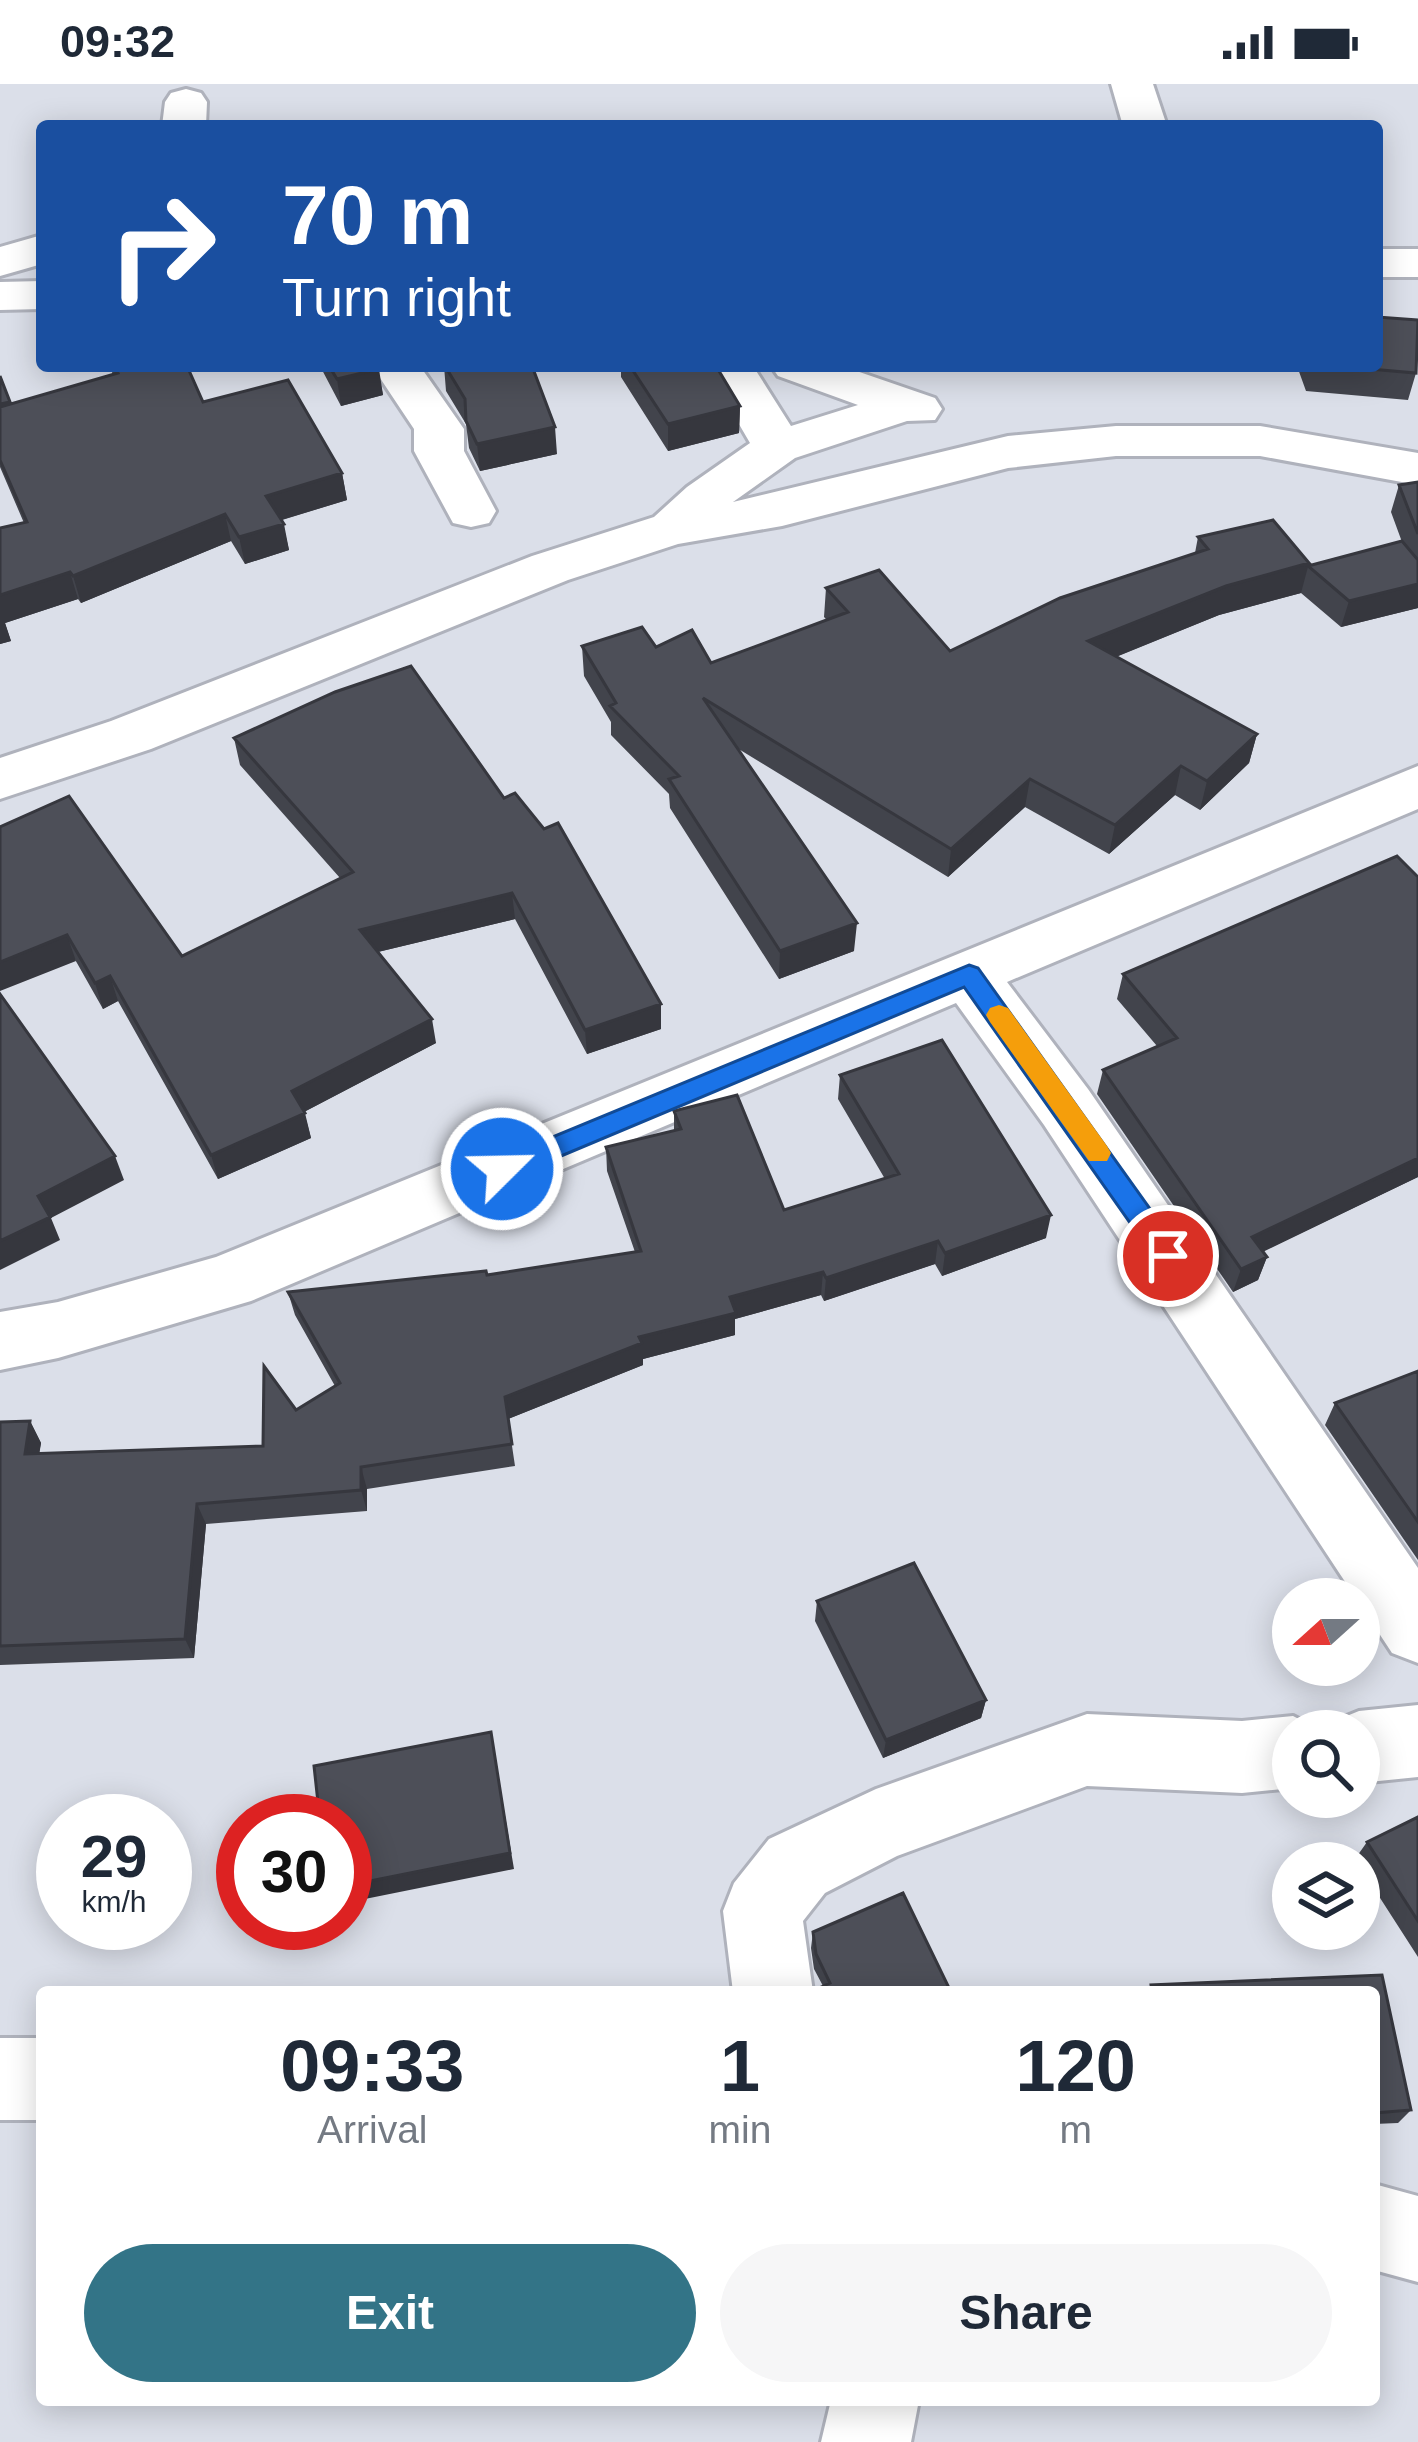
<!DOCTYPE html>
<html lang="en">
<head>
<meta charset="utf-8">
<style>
	:root { --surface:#fff; --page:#f6f6f7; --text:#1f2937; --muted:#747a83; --accent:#337487 }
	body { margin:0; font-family:Helvetica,sans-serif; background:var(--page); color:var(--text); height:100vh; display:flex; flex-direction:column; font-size:45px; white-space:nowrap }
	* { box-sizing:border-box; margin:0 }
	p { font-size:39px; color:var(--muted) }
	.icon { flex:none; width:66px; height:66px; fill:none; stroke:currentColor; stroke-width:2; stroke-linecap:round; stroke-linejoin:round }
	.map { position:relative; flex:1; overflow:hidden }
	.side { position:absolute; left:36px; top:1902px; width:1344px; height:420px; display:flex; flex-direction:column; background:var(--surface); border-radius:12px; box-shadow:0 6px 30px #0003 }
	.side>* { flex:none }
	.banner { position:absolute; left:36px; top:36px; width:1347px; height:252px; border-radius:12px; box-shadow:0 6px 30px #0003; background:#1a4fa0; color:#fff; overflow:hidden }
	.needle { width:78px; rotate:249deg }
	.buttons { position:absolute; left:1272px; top:1494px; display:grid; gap:24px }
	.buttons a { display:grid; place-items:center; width:108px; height:108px; border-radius:50%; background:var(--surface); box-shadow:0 6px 30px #0003; font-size:60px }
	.speed { position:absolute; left:36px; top:1710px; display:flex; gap:24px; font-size:60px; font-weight:700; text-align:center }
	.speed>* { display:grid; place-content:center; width:156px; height:156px; border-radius:50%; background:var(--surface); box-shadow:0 6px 30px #0003; line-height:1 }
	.speed small { font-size:30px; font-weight:400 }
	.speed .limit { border:18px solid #d22; background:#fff; color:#111 }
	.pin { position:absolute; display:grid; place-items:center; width:102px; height:102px; color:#fff; margin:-51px; border:6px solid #fff; border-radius:50%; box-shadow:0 3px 12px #0007 }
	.me { position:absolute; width:132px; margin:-66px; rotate:67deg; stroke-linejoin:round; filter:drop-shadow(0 0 9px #0008) }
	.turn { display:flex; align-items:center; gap:42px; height:252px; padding:0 48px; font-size:54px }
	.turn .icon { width:156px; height:156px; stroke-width:2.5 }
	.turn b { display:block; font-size:84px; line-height:102px }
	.eta { display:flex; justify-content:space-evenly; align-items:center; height:204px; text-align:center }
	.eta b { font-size:72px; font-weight:600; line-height:84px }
	.cta { display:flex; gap:24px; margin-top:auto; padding:24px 48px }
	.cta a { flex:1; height:138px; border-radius:72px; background:var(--accent); color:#fff; font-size:48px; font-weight:600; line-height:138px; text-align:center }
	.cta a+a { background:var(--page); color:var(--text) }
	.status { display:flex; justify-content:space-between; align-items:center; height:84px; padding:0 60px; background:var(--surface); direction:ltr }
	.status svg { height:33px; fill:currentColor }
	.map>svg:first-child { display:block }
</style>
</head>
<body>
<div class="status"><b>09:32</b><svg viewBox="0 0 49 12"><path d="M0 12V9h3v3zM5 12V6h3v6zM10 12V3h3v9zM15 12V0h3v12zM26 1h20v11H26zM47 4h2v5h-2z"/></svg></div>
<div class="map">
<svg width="1418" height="2358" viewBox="0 0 1418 2358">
	<rect width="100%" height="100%" fill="#dbdfe9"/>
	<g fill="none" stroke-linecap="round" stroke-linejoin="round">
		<defs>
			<path id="minor" d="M1111,0H1153L1167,42H1123Z
				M186,5L201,9L207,18L206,42H162L165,18L171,9Z
				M42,151V180L0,192V163Z
				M372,282H420L464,345V367L496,427L489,439L471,443L453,439L414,367V345Z
				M705,282H753L791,342L858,321L778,292L771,282H842L935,314L942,325L935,336L907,337L795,374L733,418L1008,352L1116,342H1260L1418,369V401L1260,372H1116L1008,384L782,442L678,460L568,496L151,665L0,715V674L111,637L532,472L654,433L687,403L750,359Z
				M1418,682V725L1007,898L1088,1005L1418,1484V1579L1392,1569L1044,1041L956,919L251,1217L58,1274L0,1286V1228L58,1218L216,1173Z
				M1418,1621V1693L1359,1699V1647H1328L1332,1638L1359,1627Z
				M1087,1630L1242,1637L1293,1632L1322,1647H1293V1704L1242,1709L1087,1702L897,1772L825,1809L803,1837L813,1908H733L723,1827L734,1799L769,1755L876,1705Z
				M0,1954H42V2036H0Z
				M1374,2100L1418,2112V2198L1374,2186Z
				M831,2316H919L911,2358H821Z"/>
			<path id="highway" d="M1377,165H1418V193H1377Z
				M42,197V225L0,226V198Z"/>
		</defs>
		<use href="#minor" stroke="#afb2bc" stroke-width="6"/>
		<use href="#highway" stroke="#afb2bc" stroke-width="6"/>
		<use href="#minor" fill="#fff" fill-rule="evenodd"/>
		<use href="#highway" fill="#fff" fill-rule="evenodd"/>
	</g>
	<path fill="#42444c" d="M110,282H187L203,318L342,389L347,416L282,436L289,466L245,480L231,457L81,519L78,515L5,539L11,557L0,560V444L24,439L0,383V292L11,320L113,291Z
		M320,282H377L383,311L341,322Z
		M444,282L557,370L480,387L469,364L466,340L446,307Z
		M621,282H716L740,322L739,349L668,367L621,293Z
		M1297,282H1377L1416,289L1408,316L1306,307Z
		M1418,398V524L1341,543L1301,509L1219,531L1116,573L1257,650L1249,679L1200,726L1175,711L1109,770L1025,723L948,793L737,664L854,867L779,895L670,724L669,710L611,651V638L584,592L582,562L656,563L711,579L827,536L824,533L826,504L950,567L1195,469L1198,453L1309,479L1308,482L1402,458L1391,428L1399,401Z
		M335,608L661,945L587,970L515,835L378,868L436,959L304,1028L311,1054L218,1095L118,917L103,925L0,743L182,872L340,794L240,681L234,654Z
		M1418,793V1093L1263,1167L1267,1173L1258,1196L1233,1208L1097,1010L1103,986L1157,962L1117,915L1123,890Z
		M840,991L1046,1154L942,1192L935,1180L824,1217L821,1211L735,1235V1251L643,1275V1281L508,1335L515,1382L367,1405V1427L206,1440L194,1574L0,1581V1338L30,1337L41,1359L39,1369L263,1362L296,1326L335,1302L295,1231L288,1208L487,1191L635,1168L607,1087L606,1063L674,1047V1027L784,1126L885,1095L838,1015Z
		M1418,1287V1476L1325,1341L1335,1319Z
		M817,1517L986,1616L981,1634L883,1674L815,1537Z
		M1418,1733V1873L1355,1775L1367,1758Z
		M813,1848L951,1908L823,1902L814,1885L811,1864Z
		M1382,1891L1411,2026L1398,2039L1374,2040V1908H1148L1151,1901Z"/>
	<path fill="#36373e" d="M379,285L383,311L341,322L337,295Z
		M740,322L739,349L668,367V340Z
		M555,343L557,370L480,387L477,360Z
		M342,389L347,416L271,439L266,412Z
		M225,430L231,457L81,519L73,492Z
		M284,440L289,466L245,480L239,453Z
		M1309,479L1301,509L1219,531L1083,586L1088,557L1226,502Z
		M70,488L78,515L5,539L11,557L0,560V511Z
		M1418,500V524L1341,543L1349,517Z
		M1257,650L1249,679L1200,726L1207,697Z
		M1181,682L1175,711L1109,770L1115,741Z
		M1030,695L1025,723L948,793L951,765Z
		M512,809L515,835L365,871L360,846Z
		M857,839L854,867L779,895L780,867Z
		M67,851L76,877L0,907V878Z
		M110,892L118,917L103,925L95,899Z
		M661,920V945L587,970L585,946Z
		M432,935L436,959L298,1031L292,1007Z
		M305,1029L311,1054L218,1095L211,1071Z
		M115,1072L124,1096L51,1134L60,1156L0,1186V1157L38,1112Z
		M1418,1074V1093L1244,1177L1252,1153Z
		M1051,1131L1046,1154L942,1192L945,1169Z
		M938,1157L935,1180L824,1217L826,1194Z
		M1267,1173L1258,1196L1233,1208L1241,1185Z
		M823,1188L821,1211L735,1235V1251L643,1275V1281L508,1335L505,1313L730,1213Z
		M30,1337L41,1359L36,1391L25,1370Z
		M361,1383L367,1405V1427L361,1406Z
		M197,1420L206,1440L194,1574L185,1555Z
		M986,1616L981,1634L883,1674L886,1656Z
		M491,1648L514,1785L345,1819V1802Z"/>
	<path fill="#4d4f58" stroke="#36373e" stroke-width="3" d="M1377,233L1418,236L1416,289L1336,282H1377Z
		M115,282H187L203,318L288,296L342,389L266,412L284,440L239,453L225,430L73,492L70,488L0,511V444L27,438L0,376V323L118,289Z
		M329,282H377L379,285L337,295Z
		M445,282H532L555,343L477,360L466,337L465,315Z
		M630,282H716L740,322L668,340Z
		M0,292L10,318L0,320Z
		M1418,398V450L1399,401Z
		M1273,436L1309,479L1226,502L1088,557L1257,650L1207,697L1181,682L1115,741L1030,695L951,765L703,614L857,839L780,867L669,695L679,692L610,622L616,619L582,562L642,543L656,563L692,546L711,579L848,528L826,504L879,486L950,567L1060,514L1208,465L1198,453Z
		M1402,457L1418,476V500L1349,517L1308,482Z
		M411,582L504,714L515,709L544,745L558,739L661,920L585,946L512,809L360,846L432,935L292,1007L305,1029L211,1071L110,892L95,899L67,851L0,878V743L69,712L182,872L353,788L234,654L335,608Z
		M1397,772L1418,793V1074L1252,1153L1267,1173L1241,1185L1103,986L1177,954L1123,890Z
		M0,910L115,1072L38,1112L50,1133L0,1157Z
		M942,956L1051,1131L945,1169L938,1157L826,1194L823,1188L730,1213L736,1229L639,1253L642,1259L505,1313L512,1360L361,1383V1406L197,1420L185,1555L0,1562V1338L30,1337L25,1370L263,1362L264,1282L296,1326L340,1299L288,1208L486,1187L487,1191L641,1167L606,1063L681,1045L674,1027L737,1011L784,1126L899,1090L840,991Z
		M1418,1287V1438L1335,1319Z
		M914,1479L986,1616L886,1656L817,1517Z
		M491,1648L510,1769L345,1802V1737H320L314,1682Z
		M1418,1733V1837L1367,1758Z
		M903,1809L951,1908H810L830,1899L816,1870L813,1848Z
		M1382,1891L1411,2026L1374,2029V1908H1152L1151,1901Z"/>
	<path fill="#1a73e8" stroke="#114b97" stroke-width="3" d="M969,881L978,884L1178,1164L1182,1172L1178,1180H1159L964,903L511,1093L502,1096L488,1085L492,1078Z"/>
	<path fill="#f59e0b" d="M999,921L1008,924L1107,1062L1111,1069L1107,1077H1089L990,938L986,931L990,924Z"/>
</svg>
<div class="buttons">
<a><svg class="needle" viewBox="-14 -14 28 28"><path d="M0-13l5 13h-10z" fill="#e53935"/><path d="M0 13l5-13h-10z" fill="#747a83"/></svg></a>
<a><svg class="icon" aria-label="search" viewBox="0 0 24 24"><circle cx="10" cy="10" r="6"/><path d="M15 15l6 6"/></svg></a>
<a><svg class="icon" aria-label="layers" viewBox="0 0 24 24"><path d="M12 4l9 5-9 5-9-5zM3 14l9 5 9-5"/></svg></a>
</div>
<div class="speed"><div>29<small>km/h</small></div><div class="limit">30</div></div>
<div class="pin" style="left:1168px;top:1172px;background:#d93025"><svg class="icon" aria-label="arrive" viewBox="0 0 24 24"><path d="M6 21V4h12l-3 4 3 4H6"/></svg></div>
<svg class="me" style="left:502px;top:1085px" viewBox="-20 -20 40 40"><circle r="17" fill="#1a73e8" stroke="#fff" stroke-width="3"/><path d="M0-11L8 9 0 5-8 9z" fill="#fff"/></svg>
<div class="banner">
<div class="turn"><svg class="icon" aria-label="right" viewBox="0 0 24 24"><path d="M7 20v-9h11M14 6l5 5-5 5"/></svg><div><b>70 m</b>Turn right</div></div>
</div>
<section class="side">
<div class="eta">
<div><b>09:33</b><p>Arrival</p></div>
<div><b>1</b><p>min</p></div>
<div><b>120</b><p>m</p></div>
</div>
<div class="cta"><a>Exit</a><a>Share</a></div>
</section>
</div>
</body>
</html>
